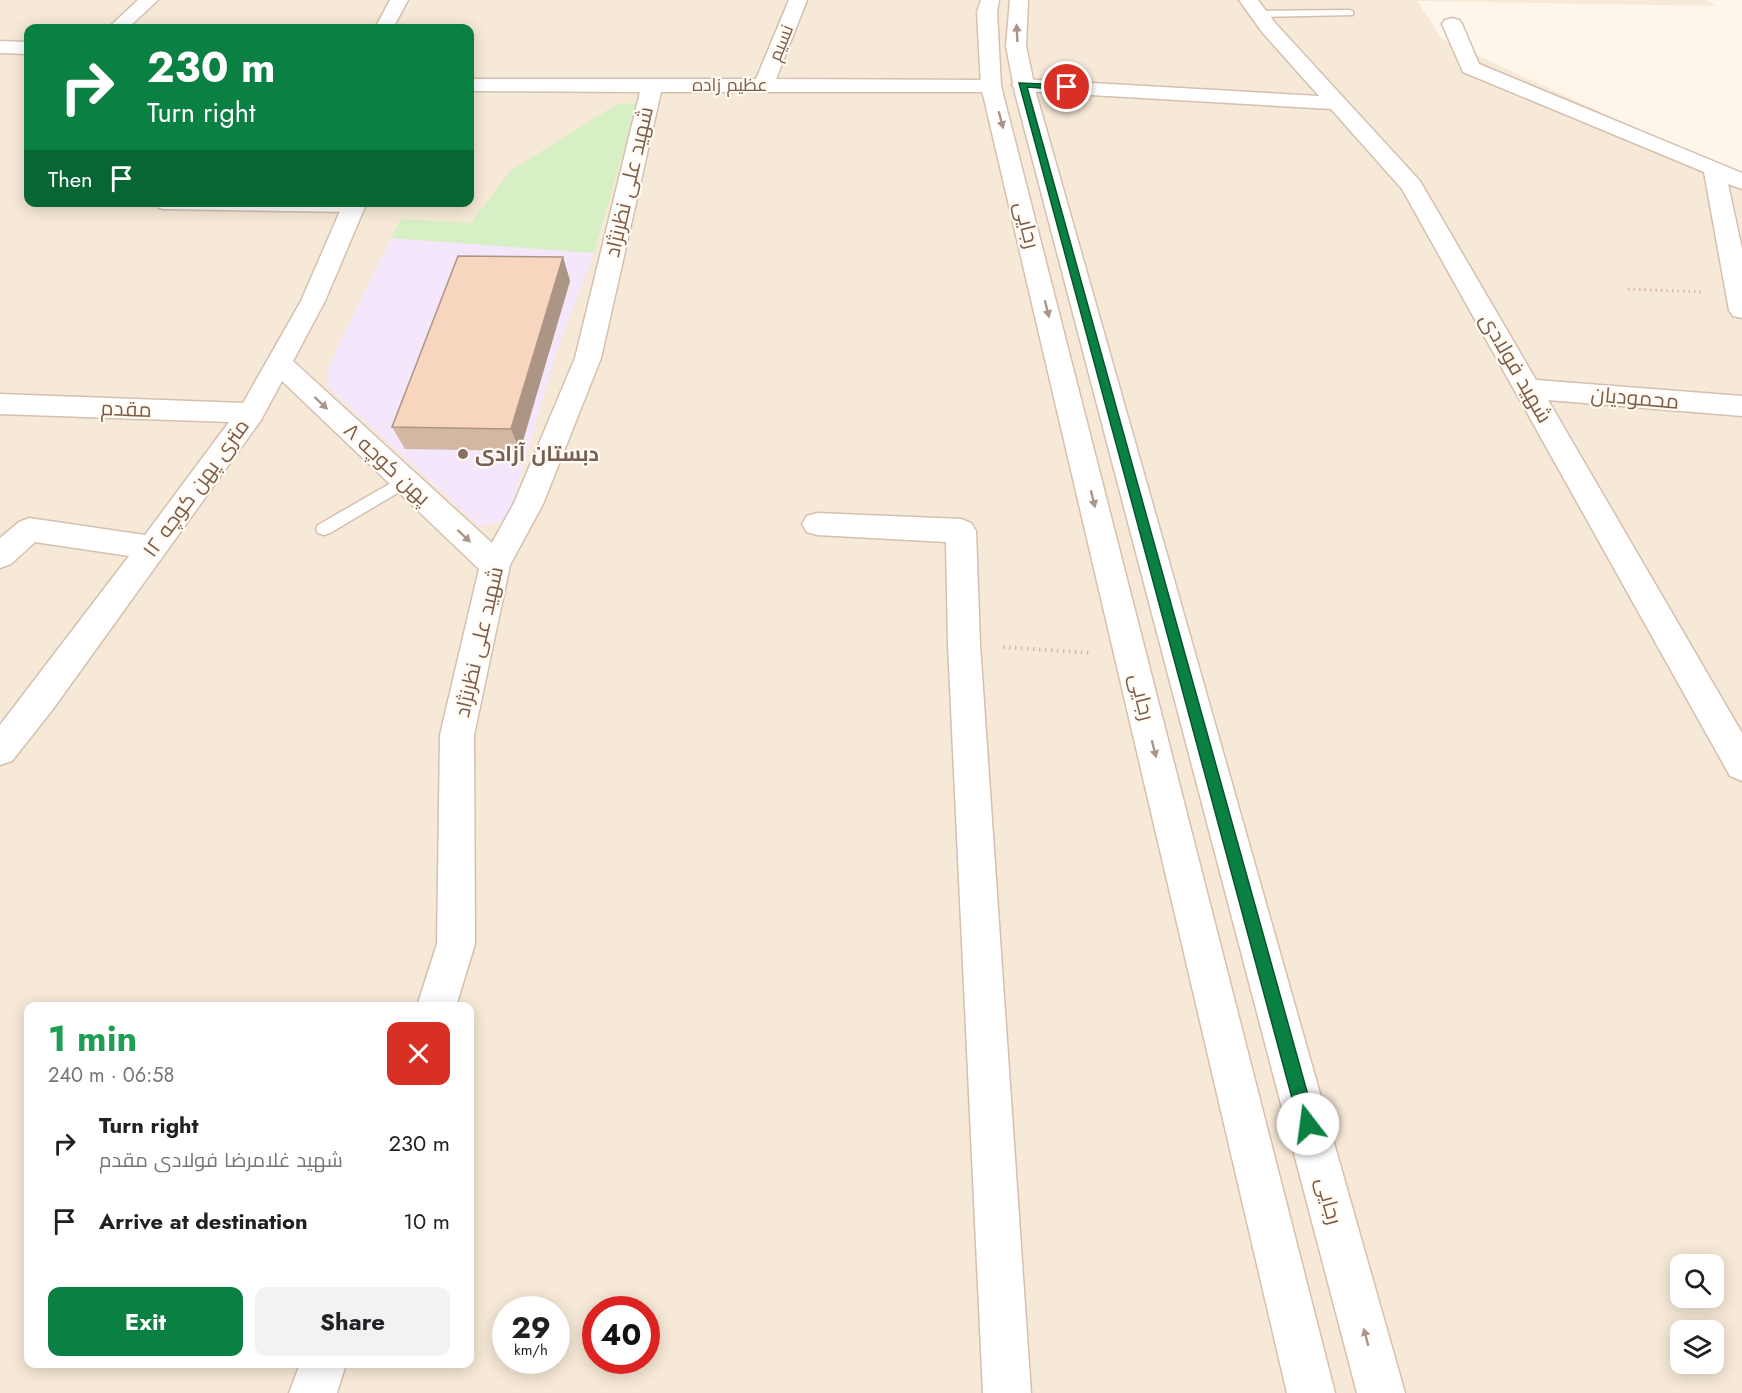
<!DOCTYPE html>
<html lang="en">
<head>
<meta charset="utf-8">
<style>
	:root { --surface:#fff; --page:#f2f2f2; --text:#202124; --muted:#757577; --accent:#0b8043 }
	body { margin:0; font-family:Jost,Cairo,sans-serif; background:var(--page); color:var(--text); height:100vh; display:flex; flex-direction:column; font-size:22px; white-space:nowrap }
	* { box-sizing:border-box; margin:0 }
	p { font-size:20px; color:var(--muted) }
	.icon { flex:none; width:33px; height:33px; fill:none; stroke:currentColor; stroke-width:2; stroke-linecap:round; stroke-linejoin:round }
	.map { position:relative; flex:1; overflow:hidden }
	.drawer { position:absolute; left:24px; top:1002px; width:450px; height:366px; display:flex; flex-direction:column; background:var(--surface); border-radius:12px; box-shadow:0 3px 15px #0003 }
	.drawer>* { flex:none }
	.banner { position:absolute; left:24px; top:24px; width:450px; height:183px; border-radius:12px; box-shadow:0 3px 15px #0003; background:#0b8043; color:#fff; overflow:hidden }
	.tools { position:absolute; left:1670px; top:1254px; display:grid; gap:12px }
	.tools a { display:grid; place-items:center; width:54px; height:54px; border-radius:12px; background:var(--surface); box-shadow:0 3px 15px #0003; font-size:30px }
	.speed { position:absolute; left:492px; top:1296px; display:flex; gap:12px; font-size:30px; font-weight:700; text-align:center }
	.speed>* { display:grid; place-content:center; width:78px; height:78px; border-radius:50%; background:var(--surface); box-shadow:0 3px 15px #0003; line-height:1 }
	.speed small { font-size:15px; font-weight:400 }
	.speed .limit { border:9px solid #d22; background:#fff; color:#111 }
	.pin { position:absolute; display:grid; place-items:center; width:51px; height:51px; color:#fff; margin:-26px; border:3px solid #fff; border-radius:50%; box-shadow:0 2px 6px #0007 }
	.me { position:absolute; width:66px; margin:-33px; rotate:345deg; stroke-linejoin:round; filter:drop-shadow(0 0 4px #0008) }
	.turn { display:flex; align-items:center; gap:21px; height:126px; padding:0 24px; font-size:27px }
	.turn .icon { width:78px; height:78px; stroke-width:2.5 }
	.turn b { display:block; font-size:42px; line-height:51px }
	.then { display:flex; align-items:center; height:57px; padding:0 24px; background:#0003; gap:12px; font-size:22px }
	.round { display:grid; place-items:center; flex:none; width:63px; height:63px; border-radius:12px; background:var(--page) }
	.summary { display:flex; align-items:center; justify-content:space-between; height:102px; padding:0 24px }
	h1 { font-size:36px; font-weight:700; line-height:45px; color:#1e9e55 }
	.primary-button { display:flex; gap:12px; margin-top:auto; padding:12px 24px }
	.primary-button a { flex:1; height:69px; border-radius:12px; background:var(--accent); color:#fff; font-size:24px; font-weight:700; line-height:69px; text-align:center }
	.primary-button a+a { background:var(--page); color:var(--text) }
	ul { padding:0; list-style:none }
	li { display:flex; align-items:center; gap:18px; height:78px; padding:0 24px }
	li div { flex:1 }
	li b { display:block; font-size:22px }
	li em { font-style:normal }
	.map>svg:first-child { display:block }
</style>
</head>
<body>
<div class="map">
<svg width="1742" height="1393" viewBox="0 0 1742 1393">
	<rect width="100%" height="100%" fill="#fef6ea"/>
	<path fill="#f7e9d7" fill-rule="evenodd" d="M0,0H1707L1716,6L1417,1L1442,39L1742,177V1393H0ZM28,28H470V202H28ZM28,1006H470V1364H28ZM1680,1264H1713V1298H1680ZM506,1310H556V1360H506ZM596,1310H646V1360H596ZM1680,1330H1713V1364H1680Z"/>
	<path fill="#f4e6fb" d="M391,238L594,253L557,350L508,520L479,526L328,387L327,369Z"/>
	<path fill="#d6efc5" d="M637,103L594,253L391,238L401,219L471,223L510,171L617,104Z"/>
	<g fill="none" stroke-linecap="round" stroke-linejoin="round">
		<defs>
			<path id="lane" d="M1349,10L1353,11V15L1258,17L1253,14L1258,11Z
				M158,202L353,204L359,208L353,212L163,209L159,208Z
				M405,475L411,477L413,481L411,485L330,533L324,535L318,533L316,529L318,525Z"/>
			<path id="street" d="M138,0H158L128,28H108Z
				M390,0H408L393,28H375Z
				M789,0H807L776,79L991,80L998,82L1001,86L998,90L991,92H661L601,358L543,504L510,565L474,735L475,944L456,1006H417L437,944L440,735L479,569L282,381L261,420L53,709L12,761L0,765V725L129,556L35,542L11,564L0,568V538L19,522L29,518L145,535L229,422L0,414V394L243,403L301,301L344,202H367L325,301L293,361L492,543L514,503L575,358L640,92L470,91V79H756Z
				M1239,0H1258L1276,24L1420,181L1536,380L1742,396V416L1548,400L1742,733V781L1730,776L1402,189L1331,109L1022,91L1015,89L1012,85L1015,81L1022,79L1319,96L1262,32Z
				M1452,18L1459,20L1462,24L1479,64L1742,173V189L1728,184L1742,249V318L1733,316L1729,310L1704,172L1463,72L1442,24L1445,20Z
				M0,41L28,42V54L0,53Z
				M817,513L961,519L971,523L976,531L980,644L1031,1393H983L948,644L946,542L817,535L807,532L802,524L807,516Z
				M300,1364H346L337,1393H289Z"/>
			<path id="secondary" d="M981,0H999L997,12L1001,86L1335,1393H1287L981,86L977,12Z
				M1010,0H1028L1026,46L1036,93L1405,1393H1357L1015,93L1006,46Z"/>
		</defs>
		<use href="#lane" stroke="#d5c0b0" stroke-width="3"/>
		<use href="#street" stroke="#d5c0b0" stroke-width="3"/>
		<use href="#secondary" stroke="#d9c0ac" stroke-width="3"/>
		<path stroke="#ddb8a0" stroke-width="3" stroke-dasharray="1.5 4" stroke-linecap="butt" d="M1628,289L1702,292"/>
		<path stroke="#ddb8a0" stroke-width="4" stroke-dasharray="1.5 4.5" stroke-linecap="butt" d="M1003,647L1092,653"/>
		<use href="#lane" fill="#fff" fill-rule="evenodd"/>
		<use href="#street" fill="#fff" fill-rule="evenodd"/>
		<use href="#secondary" fill="#fff" fill-rule="evenodd"/>
	</g>
	<path fill="#d4b7a3" d="M563,257L570,281L520,451L405,449L392,427Z"/>
	<path fill="#ad9585" d="M563,257L570,281L520,451L511,429Z"/>
	<path fill="#f7d5be" stroke="#ad9585" stroke-width="1.5" d="M458,256L563,257L511,429L392,427Z"/>
	<defs><path id="oneway-solid" d="M-6-.8H1V-3.2L6.5 0L1 3.2V.8H-6Z" transform="scale(1.5)"/></defs>
	<g fill="#aa9589">
		<use href="#oneway-solid" transform="translate(1017 33) rotate(-93)"/>
		<use href="#oneway-solid" transform="translate(1001 120) rotate(75)"/>
		<use href="#oneway-solid" transform="translate(1047 309) rotate(76)"/>
		<use href="#oneway-solid" transform="translate(321 403) rotate(43)"/>
		<use href="#oneway-solid" transform="translate(1093 499) rotate(76)"/>
		<use href="#oneway-solid" transform="translate(464 536) rotate(43)"/>
		<use href="#oneway-solid" transform="translate(1154 749) rotate(76)"/>
		<use href="#oneway-solid" transform="translate(1366 1337) rotate(-105)"/>
	</g>
	<path fill="#0b8043" stroke="#07532c" stroke-width="1.5" d="M1019,83L1067,85L1071,87L1067,90L1027,87L1316,1124L1314,1130L1308,1133L1302,1130L1299,1124Z"/>
	<circle fill="#8d6e63" stroke="#fffaf2" stroke-width="2" cx="463" cy="454" r="6"/>
	<g text-anchor="middle" dominant-baseline="central" stroke-width="4.5" stroke-linejoin="round" paint-order="stroke">
		<g font-size="18" fill="#7d5c49" stroke="#fffaf2">
			<text transform="translate(781 43) rotate(-68)">نسیم</text>
			<text x="730" y="85">عظیم زاده</text>
		</g>
		<g font-size="21" fill="#7d5c49" stroke="#fffaf2">
			<text transform="translate(629 182) rotate(-77)">شهید علی نظرنژاد</text>
			<text transform="translate(1027 225) rotate(76)">رجایی</text>
			<text transform="translate(1516 368) rotate(60)">شهید فولادی</text>
			<text transform="translate(1635 398) rotate(5)">محمودیان</text>
			<text transform="translate(126 409) rotate(2)">مقدم</text>
			<text transform="translate(387 464) rotate(43)">پهن کوچه ۸</text>
			<text transform="translate(196 488) rotate(-54)">۱۲ متری پهن کوچه</text>
			<text transform="translate(479 642) rotate(-77)">شهید علی نظرنژاد</text>
			<text transform="translate(1142 697) rotate(76)">رجایی</text>
			<text transform="translate(1329 1201) rotate(75)">رجایی</text>
		</g>
		<g font-size="21" font-weight="bold" fill="#785e54" stroke="#fffaf2" text-anchor="start">
			<text x="475" y="454">دبستان آزادی</text>
		</g>
	</g>
</svg>
<div class="tools">
<a><svg class="icon" aria-label="search" viewBox="0 0 24 24"><circle cx="10" cy="10" r="6"/><path d="M15 15l6 6"/></svg></a>
<a><svg class="icon" aria-label="layers" viewBox="0 0 24 24"><path d="M12 4l9 5-9 5-9-5zM3 14l9 5 9-5"/></svg></a>
</div>
<div class="speed"><div>29<small>km/h</small></div><div class="limit">40</div></div>
<div class="pin" style="left:1067px;top:87px;background:#d93025"><svg class="icon" aria-label="arrive" viewBox="0 0 24 24"><path d="M6 21V4h12l-3 4 3 4H6"/></svg></div>
<svg class="me" style="left:1308px;top:1124px" viewBox="-20 -20 40 40"><circle r="19" fill="#fff"/><path d="M0-13L10 11 0 6-10 11z" fill="#0b8043"/></svg>
<div class="banner">
<div class="turn"><svg class="icon" aria-label="right" viewBox="0 0 24 24"><path d="M7 20v-9h11M14 6l5 5-5 5"/></svg><div><b>230 m</b>Turn right</div></div>
<div class="then">Then<svg class="icon" aria-label="arrive" viewBox="0 0 24 24"><path d="M6 21V4h12l-3 4 3 4H6"/></svg></div>
</div>
<section class="drawer">
<div class="summary"><div><h1>1 min</h1><p>240 m · 06:58</p></div><a class="round" style="background:#d93025;color:#fff"><svg class="icon" aria-label="close" viewBox="0 0 24 24"><path d="M6 6l12 12M18 6L6 18"/></svg></a></div>
<ul>
<li><svg class="icon" aria-label="right" viewBox="0 0 24 24"><path d="M7 20v-9h11M14 6l5 5-5 5"/></svg><div><b>Turn right</b><p>شهید غلامرضا فولادی مقدم</p></div><em>230 m</em></li>
<li><svg class="icon" aria-label="arrive" viewBox="0 0 24 24"><path d="M6 21V4h12l-3 4 3 4H6"/></svg><div><b>Arrive at destination</b></div><em>10 m</em></li>
</ul>
<div class="primary-button"><a>Exit</a><a>Share</a></div>
</section>
</div>
</body>
</html>
